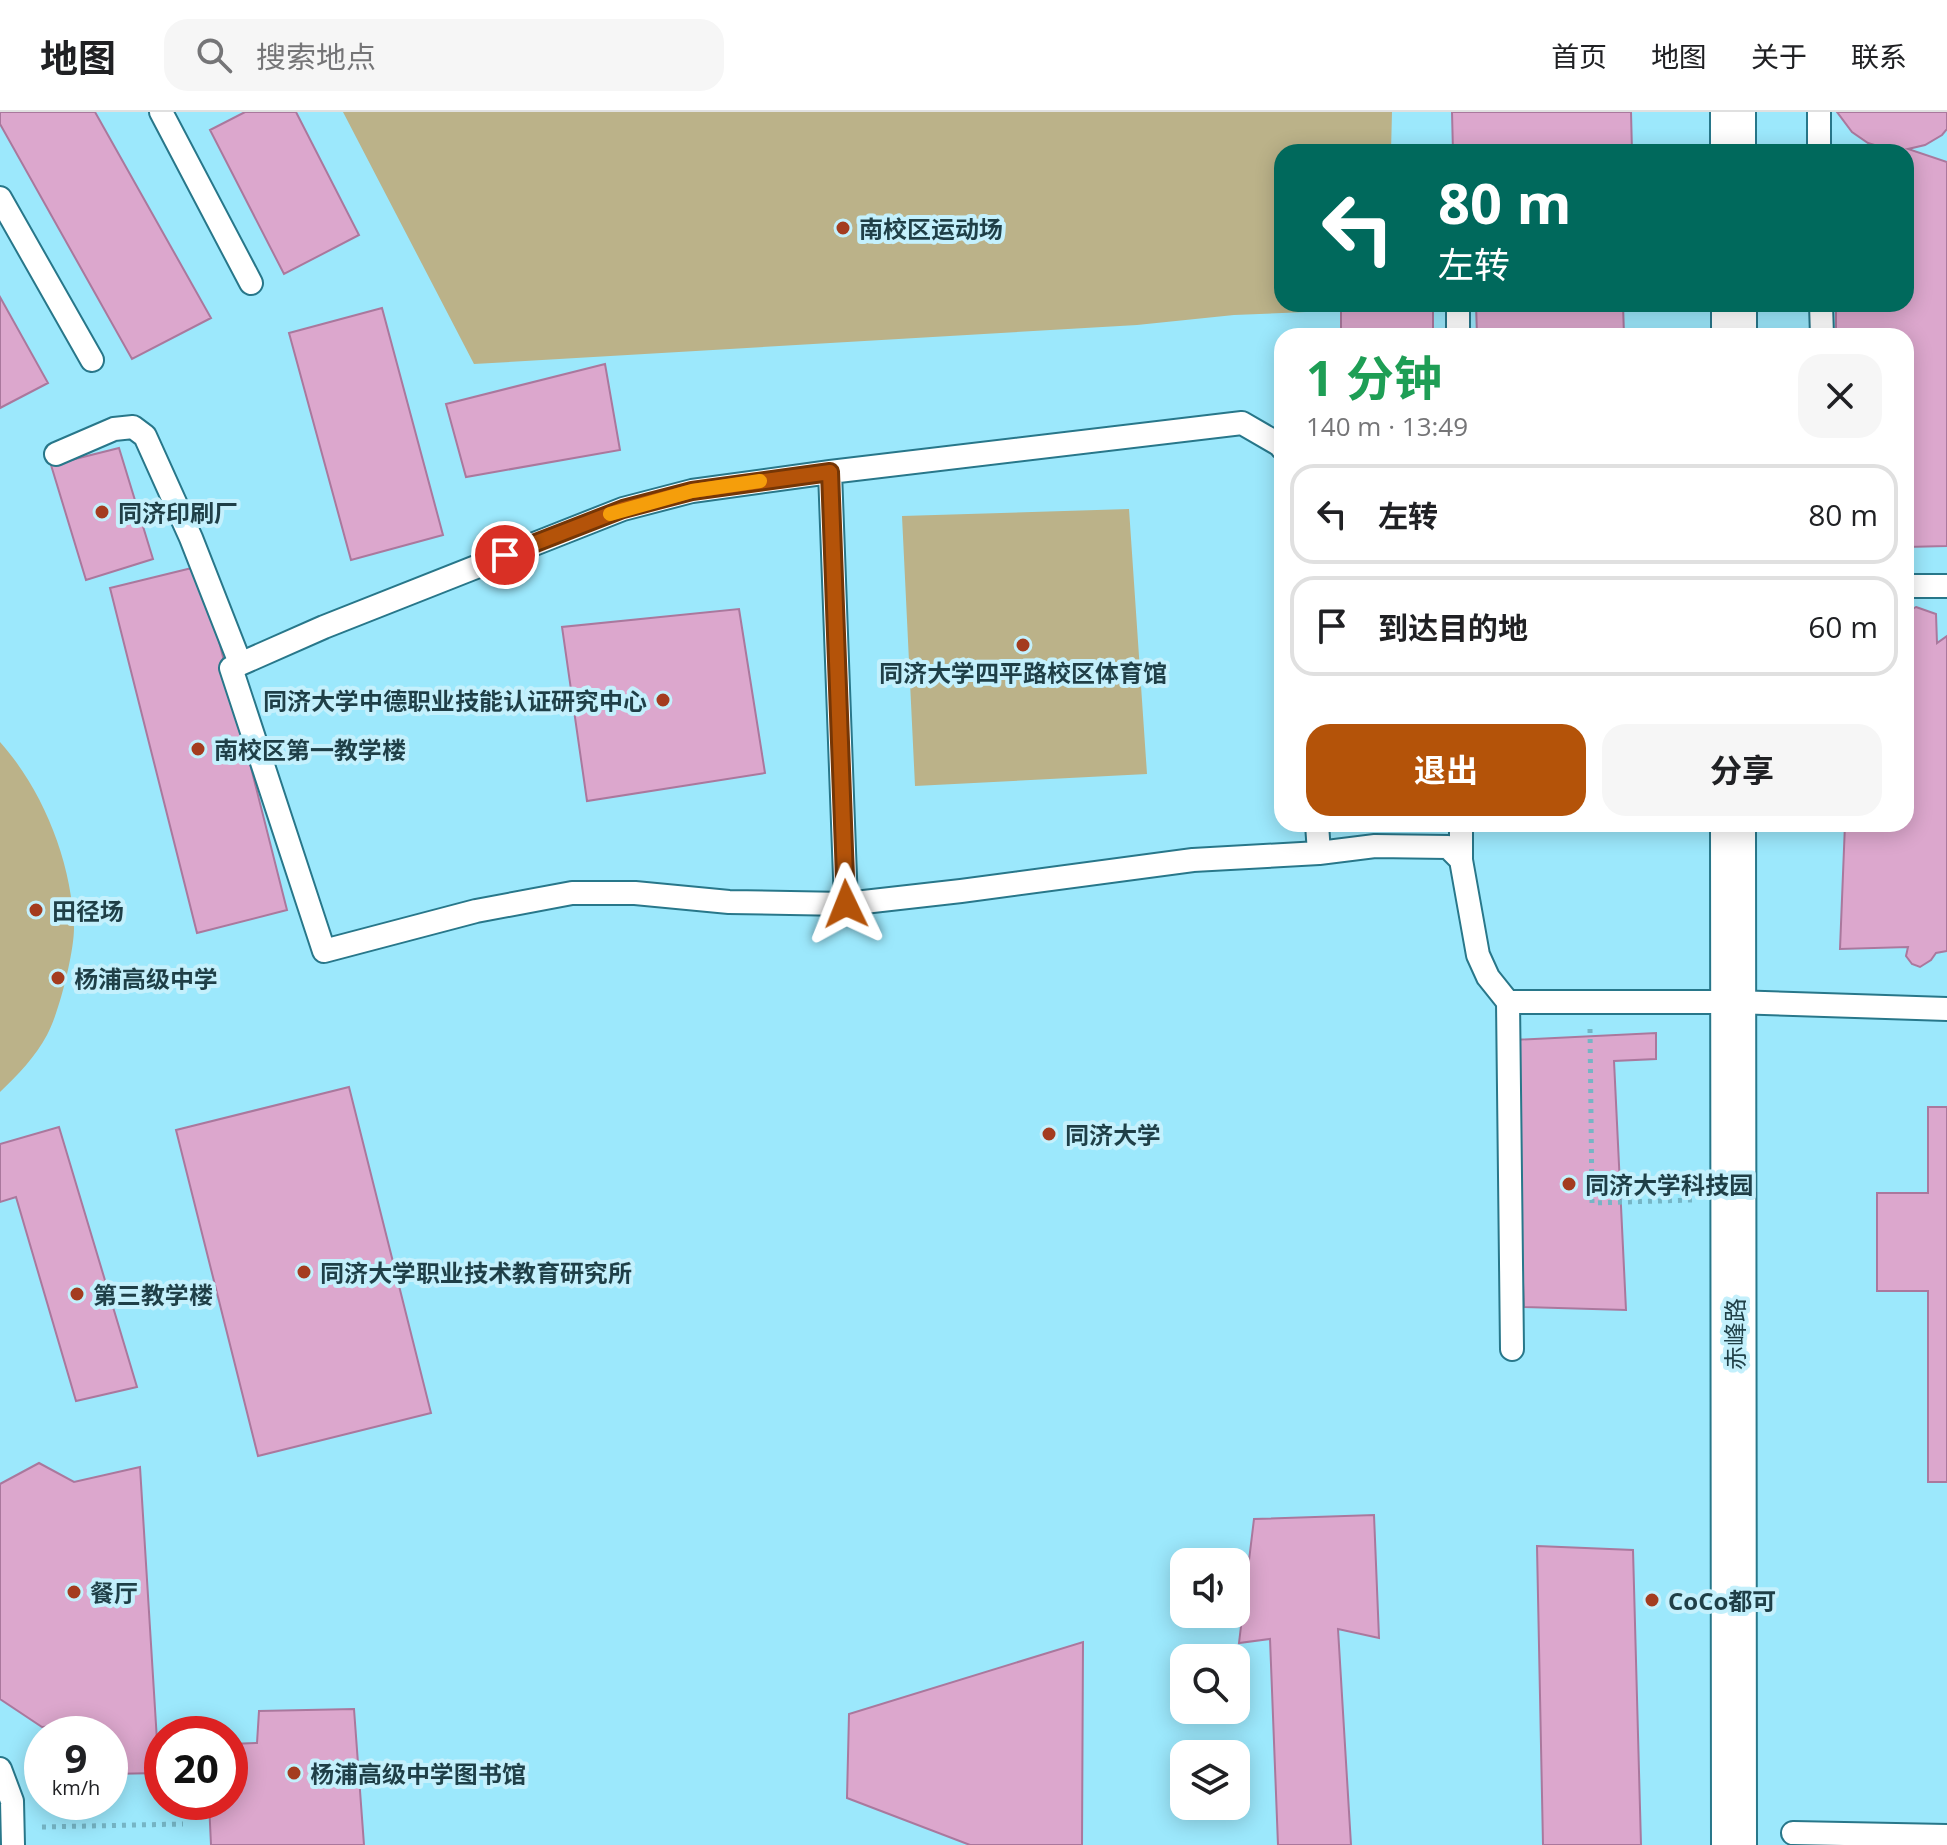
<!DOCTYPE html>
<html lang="zh">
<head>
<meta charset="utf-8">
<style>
	:root { --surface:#fff; --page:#f6f6f6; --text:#202124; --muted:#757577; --line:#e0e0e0; --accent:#b45309 }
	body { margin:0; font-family:"Open Sans","Noto Sans SC",sans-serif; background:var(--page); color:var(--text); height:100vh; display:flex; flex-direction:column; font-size:30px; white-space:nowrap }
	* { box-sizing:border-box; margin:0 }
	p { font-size:26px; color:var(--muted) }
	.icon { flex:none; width:44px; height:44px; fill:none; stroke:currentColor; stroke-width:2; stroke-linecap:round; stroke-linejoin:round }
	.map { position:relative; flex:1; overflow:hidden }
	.panel { position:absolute; left:1274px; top:216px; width:640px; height:504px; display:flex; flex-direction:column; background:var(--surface); border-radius:24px; box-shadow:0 4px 20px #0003 }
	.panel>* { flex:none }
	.top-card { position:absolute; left:1274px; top:32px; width:640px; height:168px; border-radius:24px; box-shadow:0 4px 20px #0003; background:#00695c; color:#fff; overflow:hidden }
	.buttons { position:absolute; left:1170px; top:1436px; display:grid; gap:16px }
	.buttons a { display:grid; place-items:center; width:80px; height:80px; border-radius:16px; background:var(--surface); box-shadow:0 4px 20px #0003; font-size:40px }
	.speed { position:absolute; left:24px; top:1604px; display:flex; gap:16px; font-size:40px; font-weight:700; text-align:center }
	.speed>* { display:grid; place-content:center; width:104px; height:104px; border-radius:50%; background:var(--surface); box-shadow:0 4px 20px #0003; line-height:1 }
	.speed small { font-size:20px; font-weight:400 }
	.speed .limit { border:12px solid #d22; background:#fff; color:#111 }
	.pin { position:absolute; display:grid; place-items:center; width:68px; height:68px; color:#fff; margin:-34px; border:4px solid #fff; border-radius:50%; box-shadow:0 2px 8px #0007 }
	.me { position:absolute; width:88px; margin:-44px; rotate:358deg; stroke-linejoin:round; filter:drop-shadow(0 0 6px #0008) }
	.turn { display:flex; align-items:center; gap:28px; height:168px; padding:0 32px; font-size:36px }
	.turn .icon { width:104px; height:104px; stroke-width:2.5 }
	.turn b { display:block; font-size:56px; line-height:68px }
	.round { display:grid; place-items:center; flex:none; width:84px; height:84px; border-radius:24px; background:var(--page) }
	.headline { display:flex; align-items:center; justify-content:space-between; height:136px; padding:0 32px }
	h1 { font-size:48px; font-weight:700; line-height:60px; color:#1e9e55 }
	.cta { display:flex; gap:16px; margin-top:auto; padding:16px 32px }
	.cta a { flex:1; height:92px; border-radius:24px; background:var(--accent); color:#fff; font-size:32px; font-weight:700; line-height:92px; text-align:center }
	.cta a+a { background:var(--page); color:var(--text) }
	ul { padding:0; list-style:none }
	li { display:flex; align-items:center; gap:24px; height:100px; margin:0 16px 12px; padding:0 16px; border:4px solid var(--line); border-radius:24px }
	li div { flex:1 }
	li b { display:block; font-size:30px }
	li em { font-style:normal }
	header { display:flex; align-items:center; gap:48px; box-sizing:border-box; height:112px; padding:0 40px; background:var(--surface); border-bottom:2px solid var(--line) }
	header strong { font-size:38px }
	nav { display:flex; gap:44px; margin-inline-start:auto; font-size:28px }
	.search { width:560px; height:72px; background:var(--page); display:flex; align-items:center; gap:20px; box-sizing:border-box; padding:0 28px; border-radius:24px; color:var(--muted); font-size:30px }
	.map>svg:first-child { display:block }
</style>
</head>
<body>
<header>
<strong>地图</strong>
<div class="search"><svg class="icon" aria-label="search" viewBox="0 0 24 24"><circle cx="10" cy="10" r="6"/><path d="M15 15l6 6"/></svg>搜索地点</div>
<nav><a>首页</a><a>地图</a><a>关于</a><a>联系</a></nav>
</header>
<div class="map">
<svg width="1947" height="1733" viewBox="0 0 1947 1733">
	<rect width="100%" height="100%" fill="#9ce8fc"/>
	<path fill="#bbb289" d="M343,0H1392L1391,40H1282V192H1330V199L1234,203L1137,213L474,252Z
		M1129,397L1147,662L915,674L902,404Z
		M0,630C43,678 72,750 74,816C74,841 59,901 47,923C36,944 17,964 0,980Z"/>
	<path fill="#dca7cd" stroke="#aa789d" stroke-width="2" d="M0,0H95L211,206L132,247L0,12Z
		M245,0H296L359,123L284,162L210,18Z
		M1452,0H1631L1632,40H1453Z
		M1837,0H1947V17L1942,23L1925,33L1908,37L1947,50V434L1906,435V224H1836V192H1906V40H1891V38L1868,31L1852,20Z
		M0,185L48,271L0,296Z
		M1341,192H1433V224H1341Z
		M1476,192H1623L1624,224H1477Z
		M382,196L443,423L351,448L289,221Z
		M605,252L620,338L466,365L446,292Z
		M119,336L153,447L86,468L51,353Z
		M200,454L287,798L197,821L110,476Z
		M1916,495L1936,502L1937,531L1947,524V839L1936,841L1931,848L1920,855L1912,852L1906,844L1908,835L1840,837L1845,712H1906V501Z
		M739,497L765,661L587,689L562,515Z
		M1656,921V947L1614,949L1626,1198L1524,1195L1513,928Z
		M349,975L431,1301L258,1344L176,1018Z
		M1928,995H1947V1370H1928V1179H1877V1081H1928Z
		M59,1015L137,1275L76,1289L16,1085L0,1090V1032Z
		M39,1351L74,1370L140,1355L159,1661L110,1662V1622H96L95,1611L42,1615L0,1587V1372Z
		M1374,1403L1379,1526L1338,1517L1351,1733H1278L1270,1527L1239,1531L1254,1407Z
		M1537,1434L1633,1438L1641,1733H1543Z
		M1083,1530L1082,1733H970L847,1686L849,1602Z
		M354,1597L364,1733H211L209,1690H230V1632L257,1631L259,1599Z"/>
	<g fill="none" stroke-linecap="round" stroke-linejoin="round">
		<defs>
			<path id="lane" d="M161,0L251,171
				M1819,0V40
				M0,86L92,248
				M1458,192V224
				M1821,192L1822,224
				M1282,336L1280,333L1242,311L830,360L692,379L623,397L324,515L231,556L324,839L476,799L572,781H635L729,790L846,792L961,779L1193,748L1319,741L1375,734L1448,735L1461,748L1478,843L1488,865L1508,890H1733L1947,897
				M56,342L114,317L133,315L145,324L191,426L240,551
				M830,360L846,792
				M1906,474H1947
				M1317,712L1319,741
				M1461,712V748
				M1508,890L1512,1237
				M0,1657L12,1689L13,1733
				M1793,1721L1947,1724"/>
			<path id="secondary" d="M1733,0V40
				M1734,224V192
				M1733,712L1734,1733"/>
		</defs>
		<use href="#lane" stroke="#28778a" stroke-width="26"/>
		<use href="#secondary" stroke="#28778a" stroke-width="48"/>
		<path stroke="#76b5c5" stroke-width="5" stroke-dasharray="4 6" stroke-linecap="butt" d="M1590,917L1592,1091L1692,1088
			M42,1715L183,1712"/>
		<use href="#lane" stroke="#fff" stroke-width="22"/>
		<use href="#secondary" stroke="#fff" stroke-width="44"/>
	</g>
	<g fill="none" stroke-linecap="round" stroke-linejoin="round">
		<defs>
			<path id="route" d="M505,443L623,397L692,379L830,360L846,792"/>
		</defs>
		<use href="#route" stroke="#753606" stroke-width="20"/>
		<use href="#route" stroke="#b45309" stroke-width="14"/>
		<path stroke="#f59e0b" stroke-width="14" d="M610,402L692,379L760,369"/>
	</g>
	<g fill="#a43c1f" stroke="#c4f0fc" stroke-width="3">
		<circle cx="843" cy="116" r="8"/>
		<circle cx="102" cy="400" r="8"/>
		<circle cx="1023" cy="533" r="8"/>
		<circle cx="663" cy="588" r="8"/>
		<circle cx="198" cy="637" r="8"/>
		<circle cx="36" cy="798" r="8"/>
		<circle cx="58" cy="866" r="8"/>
		<circle cx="1049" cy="1022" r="8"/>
		<circle cx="1569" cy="1072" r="8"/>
		<circle cx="304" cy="1160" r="8"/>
		<circle cx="77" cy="1182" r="8"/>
		<circle cx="74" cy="1480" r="8"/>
		<circle cx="1652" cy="1488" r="8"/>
		<circle cx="294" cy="1661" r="8"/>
	</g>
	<g text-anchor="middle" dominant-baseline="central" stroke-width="8" stroke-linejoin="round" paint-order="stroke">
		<g font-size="24" font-weight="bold" fill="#1f3f47" stroke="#c4f0fc" text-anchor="start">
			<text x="859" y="116">南校区运动场</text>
			<text x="118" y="400">同济印刷厂</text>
			<text x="1023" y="560" text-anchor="middle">同济大学四平路校区体育馆</text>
			<text x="647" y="588" text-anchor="end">同济大学中德职业技能认证研究中心</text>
			<text x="214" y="637">南校区第一教学楼</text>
			<text x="52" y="798">田径场</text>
			<text x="74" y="866">杨浦高级中学</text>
			<text x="1065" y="1022">同济大学</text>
			<text x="1585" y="1072">同济大学科技园</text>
			<text x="320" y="1160">同济大学职业技术教育研究所</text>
			<text x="93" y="1182">第三教学楼</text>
			<text x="90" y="1480">餐厅</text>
			<text x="1668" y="1488">CoCo都可</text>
			<text x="310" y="1661">杨浦高级中学图书馆</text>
		</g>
		<g font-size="24" fill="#1f3f47" stroke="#c4f0fc">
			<text transform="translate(1734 1222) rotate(-90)">赤峰路</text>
		</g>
	</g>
</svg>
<div class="buttons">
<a><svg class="icon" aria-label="sound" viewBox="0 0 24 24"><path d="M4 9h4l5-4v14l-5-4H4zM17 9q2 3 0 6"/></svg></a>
<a><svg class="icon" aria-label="search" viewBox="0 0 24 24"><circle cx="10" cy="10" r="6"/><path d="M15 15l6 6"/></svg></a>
<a><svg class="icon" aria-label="layers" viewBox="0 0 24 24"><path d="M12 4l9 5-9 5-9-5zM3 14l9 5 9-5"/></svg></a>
</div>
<div class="speed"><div>9<small>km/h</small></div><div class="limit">20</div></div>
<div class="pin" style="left:505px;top:443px;background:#d93025"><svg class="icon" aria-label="arrive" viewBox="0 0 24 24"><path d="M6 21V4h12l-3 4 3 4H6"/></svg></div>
<svg class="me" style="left:846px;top:792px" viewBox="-20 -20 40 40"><path d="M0-17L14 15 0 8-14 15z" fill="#b45309" stroke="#fff" stroke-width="4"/></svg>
<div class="top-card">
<div class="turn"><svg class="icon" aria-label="left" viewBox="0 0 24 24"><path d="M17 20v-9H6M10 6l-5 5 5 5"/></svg><div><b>80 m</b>左转</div></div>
</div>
<section class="panel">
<div class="headline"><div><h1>1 分钟</h1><p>140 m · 13:49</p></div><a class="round"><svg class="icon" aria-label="close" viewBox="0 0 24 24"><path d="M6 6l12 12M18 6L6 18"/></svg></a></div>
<ul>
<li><svg class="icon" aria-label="left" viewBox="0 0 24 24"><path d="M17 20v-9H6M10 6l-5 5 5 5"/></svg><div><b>左转</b></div><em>80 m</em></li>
<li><svg class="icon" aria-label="arrive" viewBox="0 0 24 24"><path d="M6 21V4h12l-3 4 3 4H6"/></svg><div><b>到达目的地</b></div><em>60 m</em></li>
</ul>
<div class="cta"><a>退出</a><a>分享</a></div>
</section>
</div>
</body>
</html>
